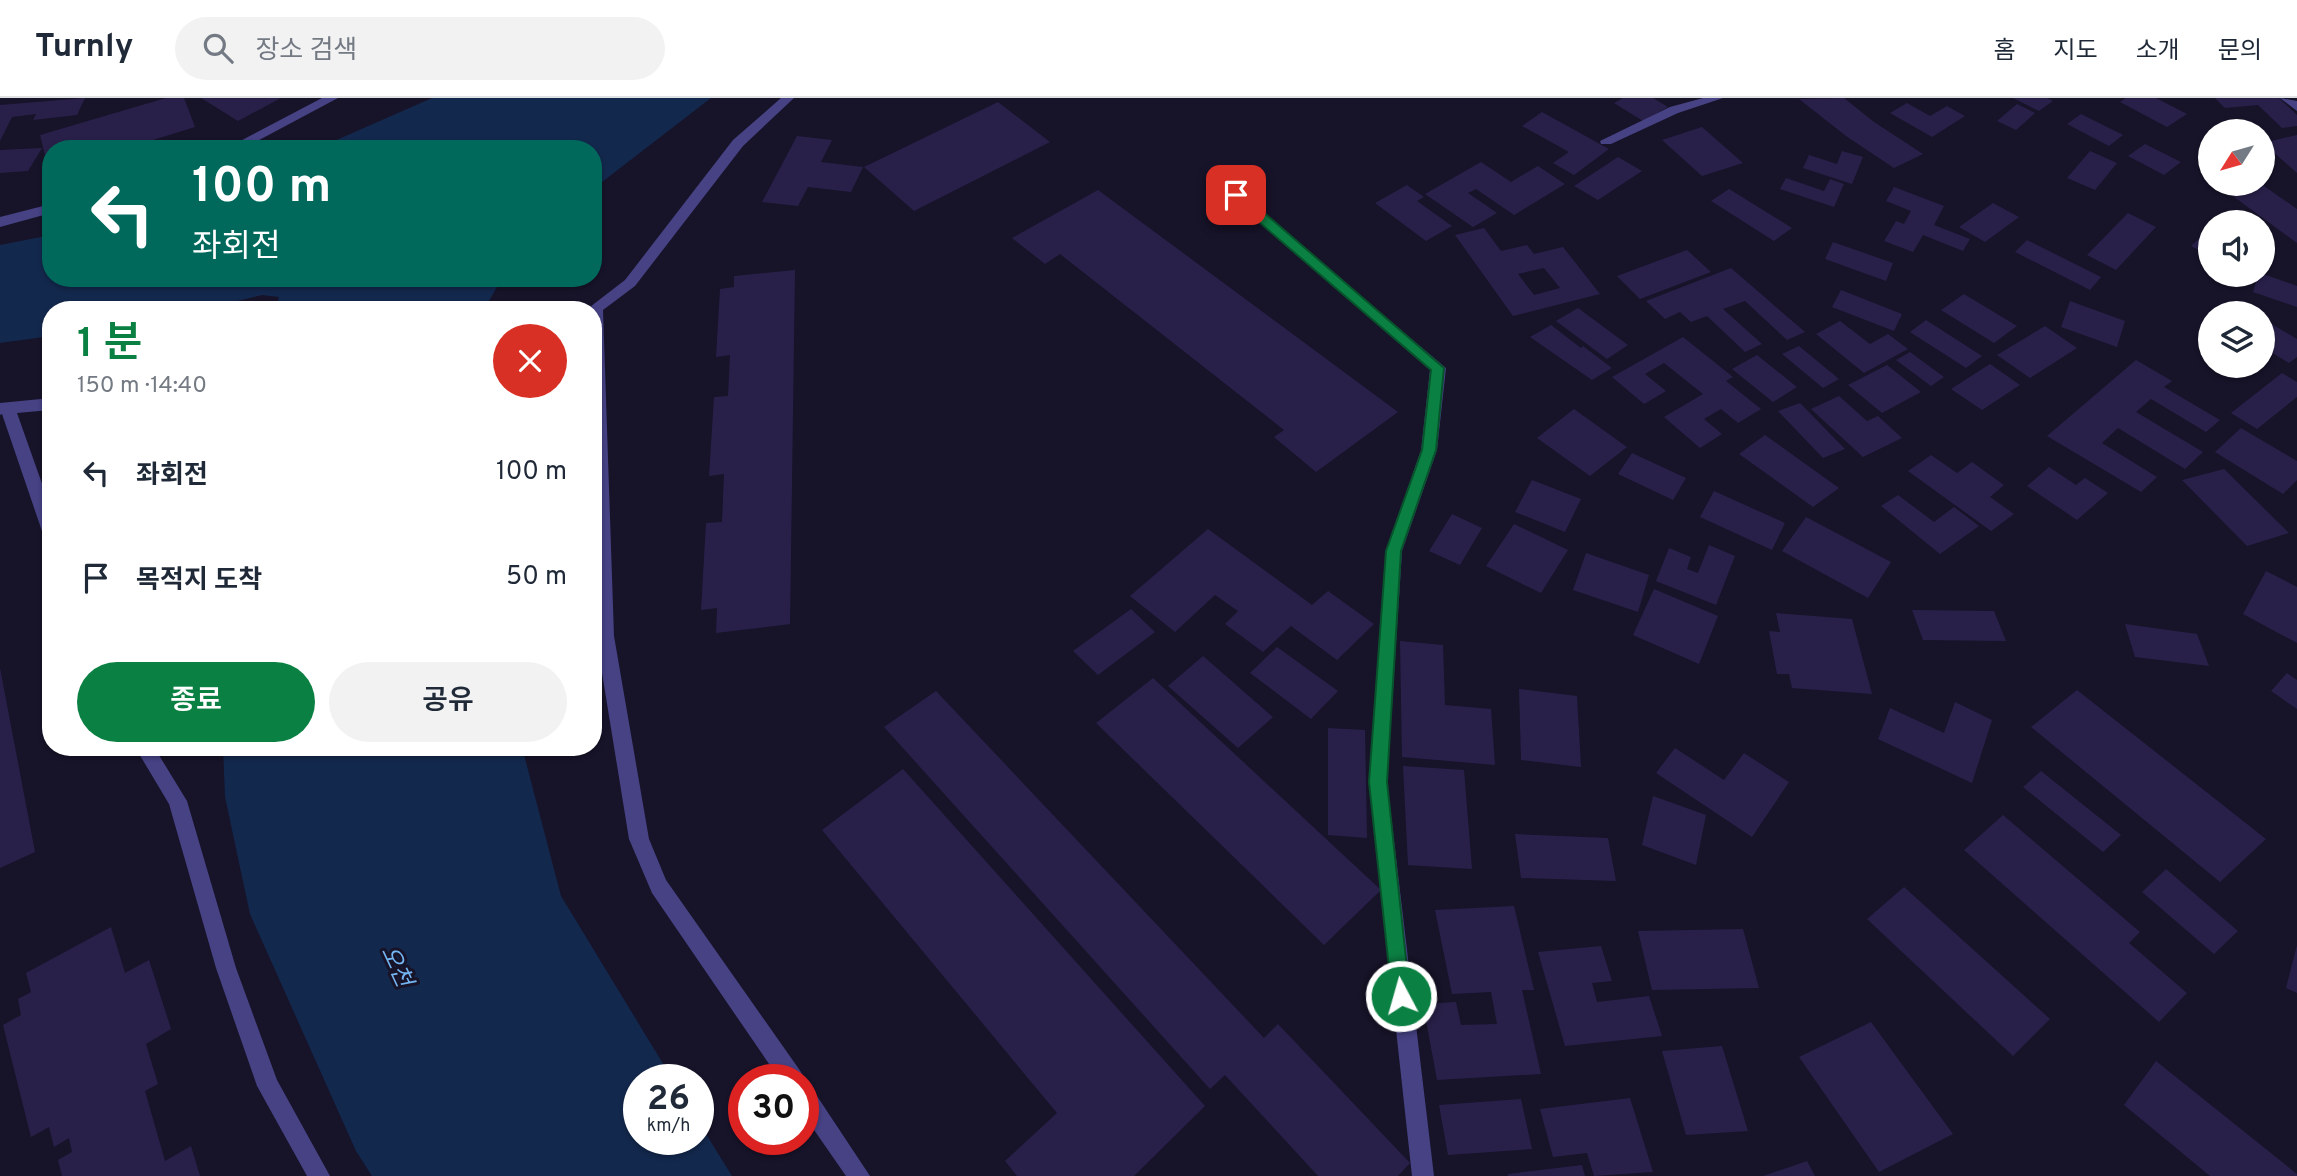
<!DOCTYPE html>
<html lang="ko">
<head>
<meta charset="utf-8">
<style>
	:root { --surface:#fff; --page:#f2f2f3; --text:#1f2937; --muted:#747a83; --line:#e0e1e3; --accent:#0b8043 }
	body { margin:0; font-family:Overpass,"Noto Sans KR",sans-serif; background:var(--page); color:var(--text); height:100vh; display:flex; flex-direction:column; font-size:26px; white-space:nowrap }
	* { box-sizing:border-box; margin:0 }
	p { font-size:23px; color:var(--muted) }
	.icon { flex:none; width:38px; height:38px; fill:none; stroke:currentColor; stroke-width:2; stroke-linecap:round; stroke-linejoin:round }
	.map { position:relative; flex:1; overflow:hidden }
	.drawer { position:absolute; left:42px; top:203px; width:560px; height:455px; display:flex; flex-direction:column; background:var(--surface); border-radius:28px; box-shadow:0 2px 5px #0004 }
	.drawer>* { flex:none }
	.hud { position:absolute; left:42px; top:42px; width:560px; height:147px; border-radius:28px; box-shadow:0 2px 5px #0004; background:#00695c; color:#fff; overflow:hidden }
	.needle { width:46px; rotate:233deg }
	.controls { position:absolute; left:2198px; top:21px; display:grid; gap:14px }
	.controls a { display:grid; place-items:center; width:77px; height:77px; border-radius:50%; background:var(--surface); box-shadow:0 2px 5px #0004; font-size:35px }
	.speed { position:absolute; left:623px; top:966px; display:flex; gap:14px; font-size:35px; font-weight:700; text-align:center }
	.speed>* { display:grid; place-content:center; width:91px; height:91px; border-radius:50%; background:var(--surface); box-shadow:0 2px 5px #0004; line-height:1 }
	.speed small { font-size:18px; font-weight:400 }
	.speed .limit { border:10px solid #d22; background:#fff; color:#111 }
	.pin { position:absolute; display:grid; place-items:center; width:60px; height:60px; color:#fff; margin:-30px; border-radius:14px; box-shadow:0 4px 10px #0006 }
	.me { position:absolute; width:77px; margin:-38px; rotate:354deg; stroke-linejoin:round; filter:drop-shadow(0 0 5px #0008) }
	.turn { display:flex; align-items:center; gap:24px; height:147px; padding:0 35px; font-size:32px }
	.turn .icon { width:91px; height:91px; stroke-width:2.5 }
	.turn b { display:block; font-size:49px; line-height:60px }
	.round { display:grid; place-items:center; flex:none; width:74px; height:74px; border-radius:37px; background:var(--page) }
	.headline { display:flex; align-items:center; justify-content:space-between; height:119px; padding:0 35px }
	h1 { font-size:42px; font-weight:600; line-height:52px; color:var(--accent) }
	.button { display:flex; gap:14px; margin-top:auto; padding:14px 35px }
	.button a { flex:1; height:80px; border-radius:42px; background:var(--accent); color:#fff; font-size:28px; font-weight:600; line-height:80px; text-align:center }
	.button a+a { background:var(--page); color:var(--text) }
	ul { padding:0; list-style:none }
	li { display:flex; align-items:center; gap:21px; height:105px; padding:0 35px }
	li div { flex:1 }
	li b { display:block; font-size:26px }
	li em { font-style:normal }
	header { display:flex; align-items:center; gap:42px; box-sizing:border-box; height:98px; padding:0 35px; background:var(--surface); border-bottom:2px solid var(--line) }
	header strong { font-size:33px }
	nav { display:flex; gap:38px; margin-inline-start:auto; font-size:24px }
	.search { width:490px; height:63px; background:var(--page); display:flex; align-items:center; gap:18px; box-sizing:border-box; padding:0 24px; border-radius:38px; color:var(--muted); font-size:26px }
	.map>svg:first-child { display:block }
</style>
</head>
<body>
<header>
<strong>Turnly</strong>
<div class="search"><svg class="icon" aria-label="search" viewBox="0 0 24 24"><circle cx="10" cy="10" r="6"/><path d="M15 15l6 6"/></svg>장소 검색</div>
<nav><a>홈</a><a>지도</a><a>소개</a><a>문의</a></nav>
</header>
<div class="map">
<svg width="2297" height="1078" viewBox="0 0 2297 1078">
	<rect width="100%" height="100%" fill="#171329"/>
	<path fill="#13284d" d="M432,0H711L593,91V51H316Z
		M51,137V180H502L484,212H274L279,199L262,197L202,212H51V238L0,245V147Z
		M223,649H522L561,798L673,982H639V1041H698V1023L732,1078H372L356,1053L250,816L225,699Z"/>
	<path fill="#292049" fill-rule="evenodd" d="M85,0L77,17L33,22L36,16L12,19L0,43V7Z
		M166,0H184L195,29L124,51H51L49,74L40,37Z
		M201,0H281L238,23Z
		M1623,0H1653L1668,9L1643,23L1614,5Z
		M1844,0L1874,24L1923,56L1894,70L1846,38L1799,1Z
		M2013,0H2047L2053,3L2039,13Z
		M2126,0H2156L2187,16L2167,29L2120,4Z
		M2215,0H2279L2297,17V28L2282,30L2258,7L2225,10Z
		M998,4L1050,44L914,113L864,69Z
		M1907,5L1930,18L1947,8L1965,18L1932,39L1890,15Z
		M2017,6L2035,15L2016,32L1997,23Z
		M1542,14L1609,51L1574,77L1553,65L1569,54L1522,28Z
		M2081,16L2123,37L2109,48L2067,26Z
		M1702,29L1743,65L1702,78L1662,42Z
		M2297,37V75L2263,45Z
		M797,38L832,42L821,64L863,69L851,94L808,89L798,108L762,104Z
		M2145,46L2181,64L2164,77L2128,58Z
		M42,50L28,73L0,75V52Z
		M1842,53L1863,59L1852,86L1803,70L1809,57L1837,66Z
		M2090,53L2117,65L2095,92L2067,80Z
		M1618,59L1642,73L1598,102L1574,88Z
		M1481,64L1511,84L1538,68L1565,86L1514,117L1476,91L1468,95L1497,115L1473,129L1425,96Z
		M1786,80L1824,93L1830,81L1844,86L1834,109L1780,91Z
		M2261,86L2297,111V145L2230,96Z
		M1407,87L1424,99L1417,103L1452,128L1426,143L1375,105Z
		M1894,89L1944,108L1934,127L1970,141L1963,153L1923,137L1913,154L1884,143L1896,123L1904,126L1911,113L1886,103Z
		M1729,91L1792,130L1774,143L1711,103Z
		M1098,92L1398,314L1316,374L1274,339L1284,332L1060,156L1045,166L1012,140Z
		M1993,105L2019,119L1985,144L1959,129Z
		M2128,115L2156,129L2116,172L2087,157Z
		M1484,130L1501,153L1527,147L1534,156L1563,149L1600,196L1513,218L1455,137ZM1544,170L1560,190L1534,197L1518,176Z
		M2204,136L2210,139V158L2191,148Z
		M2027,142L2101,179L2090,192L2015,154Z
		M1833,144L1893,165L1886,183L1825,161Z
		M1687,152L1711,174L1640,201L1617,178Z
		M1731,170L1761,196L1805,234L1787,242L1745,203L1723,211L1762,246L1745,254L1707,218L1691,224L1680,214L1665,221L1646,203Z
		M795,172L790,526L716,535L717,510L701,512L706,425L722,424L724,376L709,378L714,299L728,298L730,257L716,259L720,191L734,189V178Z
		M2263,176L2297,188V209L2253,194L2258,177Z
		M1841,192L1902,216L1894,233L1832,209Z
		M1964,196L2017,228L1994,245L1941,212Z
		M2070,203L2125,223L2117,249L2061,229Z
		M1578,210L1628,247L1607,261L1556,223Z
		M2263,221L2297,241V259L2289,265L2263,249Z
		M1926,222L1982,258L1966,270L1910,234Z
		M1840,223L1870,246L1888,236L1908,251L1864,275L1816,236Z
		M1551,227L1581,250L1583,248L1612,270L1592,282L1530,239Z
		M2045,228L2077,250L2030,280L1997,257Z
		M1683,239L1733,279L1726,283L1761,311L1738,325L1721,311L1704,321L1722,336L1700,350L1664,319L1703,296L1664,265L1645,276L1666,293L1644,306L1612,279Z
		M1799,248L1839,281L1823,290L1782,256Z
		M1910,254L1944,279L1931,288L1896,262Z
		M1757,257L1797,289L1773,304L1732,271Z
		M2136,262L2172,283L2164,289L2220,322L2206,334L2151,301L2136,314L2203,354L2185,371L2118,330L2102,345L2157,379L2141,394L2047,338Z
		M1990,266L2020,287L1982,312L1951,291Z
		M1887,267L1921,294L1882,315L1848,287Z
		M2282,275L2297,284V299L2257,331L2231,315Z
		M1839,298L1867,323L1878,318L1902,340L1863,359L1811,311Z
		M1800,305L1845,351L1823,360L1778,313Z
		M1574,311L1627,349L1590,378L1537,340Z
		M2241,330L2297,363V382L2283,396L2215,354Z
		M1765,337L1839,390L1813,409L1739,356Z
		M1632,355L1686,380L1673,402L1618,376Z
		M1931,357L1957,375L1972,364L2004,387L1990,399L2014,416L1991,433L1908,373Z
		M2049,369L2076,387L2085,380L2108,395L2077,422L2027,388Z
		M2224,371L2289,435L2247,448L2182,382Z
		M1532,382L1581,401L1565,434L1515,414Z
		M1714,393L1785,425L1772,452L1700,419Z
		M1898,397L1934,424L1954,409L1979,428L1940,456L1881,408Z
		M1452,416L1482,430L1460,467L1429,453Z
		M1806,419L1891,464L1868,500L1782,453Z
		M1514,426L1568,452L1541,495L1486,468Z
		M1208,431L1312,507L1328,493L1374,526L1337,562L1291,528L1263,554L1225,526L1238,513L1215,497L1175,534L1130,498Z
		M1709,447L1735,458L1716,507L1656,483L1669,450L1691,459L1687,471L1698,475Z
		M1586,455L1649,477L1638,514L1573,492Z
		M2266,473L2297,489V545L2243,516Z
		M1654,491L1718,518L1699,566L1633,537Z
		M1131,511L1155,534L1098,577L1073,553Z
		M1912,512L1994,513L2006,543L1923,542Z
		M1776,515L1852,521L1872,596L1792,590L1789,576H1777L1769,533L1780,534Z
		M2125,526L2197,536L2209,568L2135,559Z
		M1400,543L1443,547L1445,607L1491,611L1495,667L1402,659Z
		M1277,549L1338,593L1311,621L1250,575Z
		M1203,558L1273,619L1238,650L1168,588Z
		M0,570L35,754L0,770Z
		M2287,575L2297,582V611L2271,593Z
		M1153,580L1381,792L1324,847L1096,625Z
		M1519,591L1577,598L1581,669L1521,662Z
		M2077,592L2266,741L2220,784L2031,629Z
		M936,593L1264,940L1278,926L1410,1065L1398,1078H1318L1225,977L1210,991L884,629Z
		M1955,604L1992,622L1972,685L1878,641L1890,610L1944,635Z
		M1328,630L1365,632L1367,740L1328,737Z
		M1675,650L1724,682L1744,655L1789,684L1752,739L1656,675Z
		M1403,668L1464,672L1472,771L1408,767Z
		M903,671L1205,1008L1134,1078H1017L1005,1063L1057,1015L822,732Z
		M2041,673L2121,737L2103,754L2023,689Z
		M1653,698L1706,717L1696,767L1642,747Z
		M2003,717L2140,834L2129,845L2187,895L2159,924L1964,752Z
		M1515,736L1608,740L1616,783L1521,780Z
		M2166,771L2238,833L2214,856L2142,794Z
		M1904,789L2050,921L2013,958L1867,821Z
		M1514,808L1534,892H1522L1541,976L1437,982L1423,906L1456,904L1461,927L1497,926L1491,894L1452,896L1435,812Z
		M111,829L125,875L149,862L171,931L146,946L158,986L145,993L165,1063L191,1048L200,1078H62L58,1062L72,1054L69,1040L54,1049L49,1029L31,1039L3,927L21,917L18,901L31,894L26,875Z
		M1743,831L1759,890L1652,892L1638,833Z
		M2297,847V895L2286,890Z
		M1601,848L1612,883L1592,885L1597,904L1649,898L1662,938L1565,948L1538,854Z
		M1871,924L1953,1036L1879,1074L1799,959Z
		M1722,948L1748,1033L1686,1037L1662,953Z
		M2156,963L2297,1076V1078H2210L2124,1007Z
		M1630,1000L1653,1074L1594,1078L1587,1055L1553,1059L1540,1011Z
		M1521,1001L1532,1051L1448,1057L1439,1007Z
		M1807,1063L1815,1078H1763Z
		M1582,1067L1585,1078H1508V1076Z"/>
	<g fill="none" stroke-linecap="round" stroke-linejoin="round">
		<path fill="#464284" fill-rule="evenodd" d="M322,0H338L242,51H225Z
			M781,0H794L743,48L635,188L603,212L614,538L649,741L666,782L801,974L804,982L803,983L780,982L652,795L629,741L596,538L593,212H586L625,182L733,42Z
			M1703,0H1723L1678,15L1611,46H1601L1600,43L1670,9Z
			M2280,0L2297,3V13Z
			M1236,93L1446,270L1437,352L1402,453L1387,684L1434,1078H1412L1369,684L1386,453L1421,352L1430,272L1231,100L1229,97Z
			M51,106V115L0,129V119Z
			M51,300V312L17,315L51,411V442L43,436L2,316L0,317V305Z
			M135,649H154L187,703L236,870L277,982L330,1078H307L257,988L216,870L169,706Z
			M803,986L811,989L870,1078H846L803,1016Z"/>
	</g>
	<path fill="#0b8043" stroke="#07532c" stroke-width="2" d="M1231,94H1240L1444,270L1436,352L1401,453L1387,684L1410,898L1408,905L1401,907L1394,905L1392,898L1369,684L1386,453L1422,352L1431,272L1231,100Z"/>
	<g text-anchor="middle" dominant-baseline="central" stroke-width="6" stroke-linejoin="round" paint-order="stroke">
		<g font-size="23" font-style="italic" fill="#74b6f4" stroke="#171329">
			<text transform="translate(395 869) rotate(65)">오천</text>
		</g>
	</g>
</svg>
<div class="controls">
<a><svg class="needle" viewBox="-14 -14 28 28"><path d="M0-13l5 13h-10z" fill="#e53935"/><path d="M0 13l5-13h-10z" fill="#747a83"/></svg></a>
<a><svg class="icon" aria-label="sound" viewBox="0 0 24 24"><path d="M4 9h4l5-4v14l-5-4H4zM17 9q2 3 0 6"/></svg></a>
<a><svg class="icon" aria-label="layers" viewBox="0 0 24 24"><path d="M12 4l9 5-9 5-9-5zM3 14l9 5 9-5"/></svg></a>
</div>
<div class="speed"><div>26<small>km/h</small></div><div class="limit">30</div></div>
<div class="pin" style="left:1236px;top:97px;background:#d93025"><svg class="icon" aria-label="arrive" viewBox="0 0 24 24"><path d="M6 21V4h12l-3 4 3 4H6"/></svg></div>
<svg class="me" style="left:1401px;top:898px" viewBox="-20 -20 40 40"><circle r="17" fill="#0b8043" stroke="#fff" stroke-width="3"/><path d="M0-11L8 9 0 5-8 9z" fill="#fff"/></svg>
<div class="hud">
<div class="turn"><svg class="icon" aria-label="left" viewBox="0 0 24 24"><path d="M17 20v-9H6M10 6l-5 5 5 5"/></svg><div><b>100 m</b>좌회전</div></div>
</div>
<section class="drawer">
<div class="headline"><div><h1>1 분</h1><p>150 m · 14:40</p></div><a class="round" style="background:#d93025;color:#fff"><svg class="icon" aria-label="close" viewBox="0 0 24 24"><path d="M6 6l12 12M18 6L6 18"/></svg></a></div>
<ul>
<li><svg class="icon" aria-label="left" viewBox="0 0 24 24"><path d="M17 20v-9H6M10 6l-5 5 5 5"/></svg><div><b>좌회전</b></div><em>100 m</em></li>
<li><svg class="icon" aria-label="arrive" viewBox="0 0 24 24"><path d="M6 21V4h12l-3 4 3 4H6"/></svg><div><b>목적지 도착</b></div><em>50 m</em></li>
</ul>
<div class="button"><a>종료</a><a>공유</a></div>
</section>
</div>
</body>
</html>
